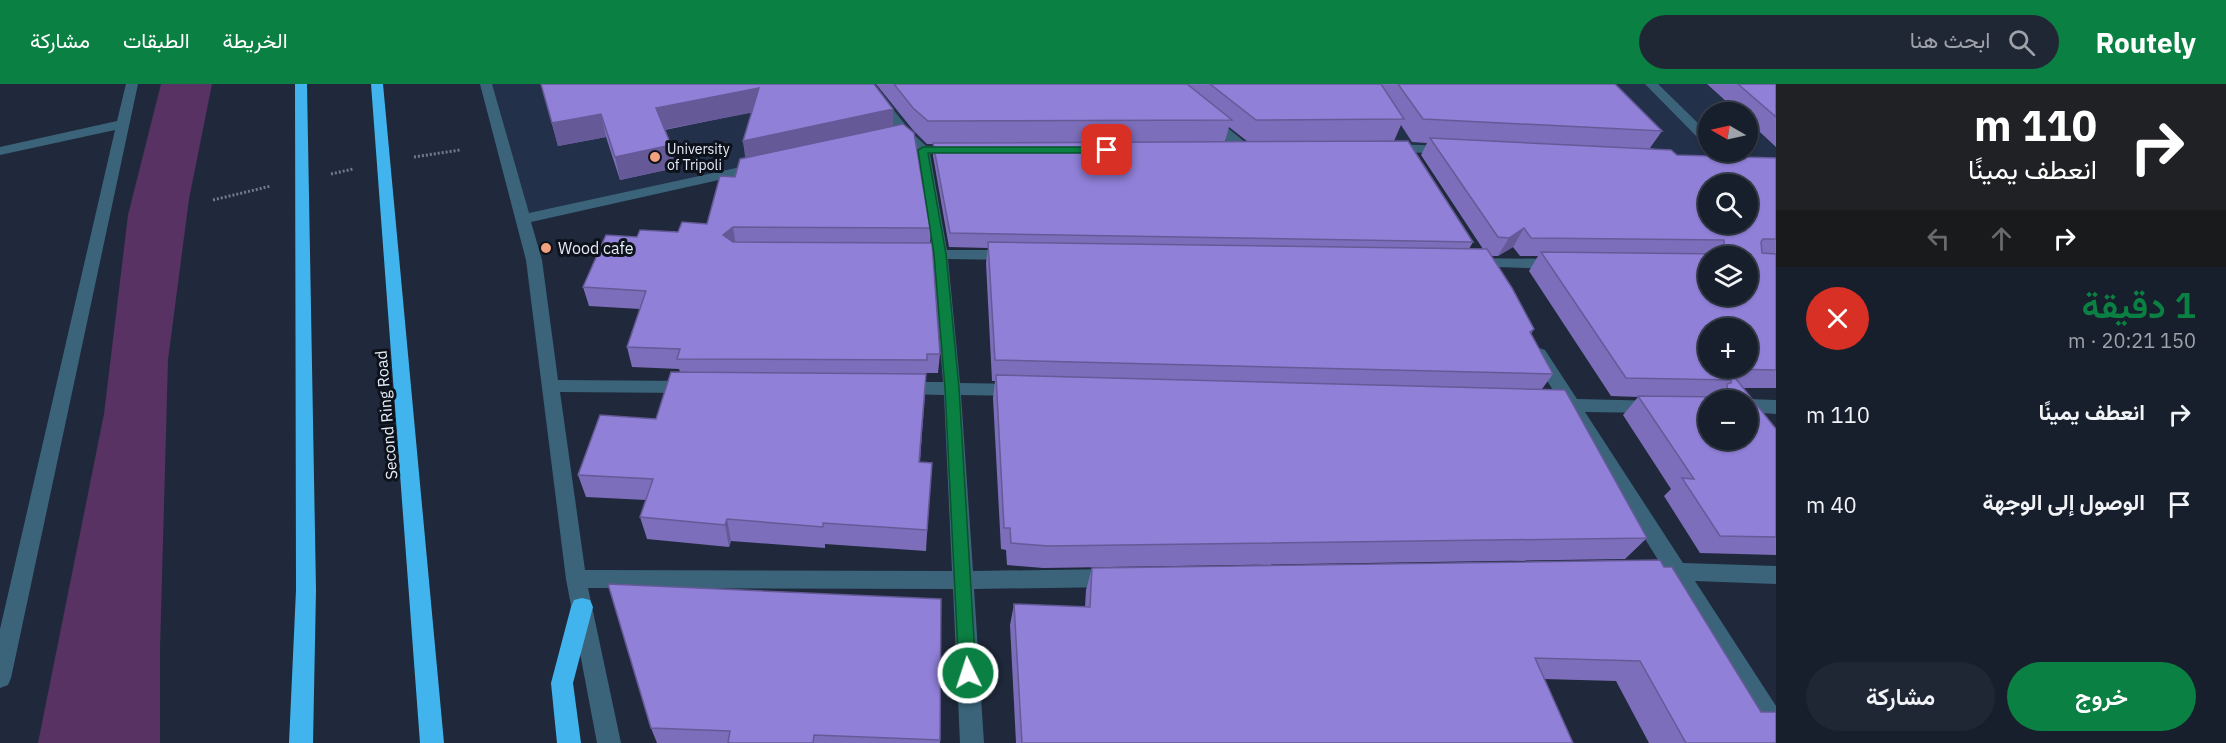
<!DOCTYPE html>
<html lang="ar">
<head>
<meta charset="utf-8">
<style>
	:root { --surface:#171f2c; --page:#202734; --text:#f1f3f6; --muted:#9ea2a9; --line:#363d48; --accent:#0b8043 }
	body { margin:0; font-family:"IBM Plex Sans",Vazirmatn,sans-serif; background:var(--page); color:var(--text); direction:rtl; height:100vh; display:flex; flex-direction:column; font-size:22px; white-space:nowrap }
	* { box-sizing:border-box; margin:0 }
	p { font-size:20px; color:var(--muted) }
	.icon { flex:none; width:33px; height:33px; fill:none; stroke:currentColor; stroke-width:2; stroke-linecap:round; stroke-linejoin:round }
	.map { position:relative; flex:1; overflow:hidden; direction:ltr }
	.drawer { display:flex; flex-direction:column; background:var(--surface); width:450px }
	.drawer>* { flex:none }
	.banner { background:#202124; color:#fff; overflow:hidden }
	.needle { width:39px; rotate:279deg }
	.tools { position:absolute; left:1698px; top:18px; display:grid; gap:12px }
	.tools a { display:grid; place-items:center; width:60px; height:60px; border-radius:50%; background:var(--surface); box-shadow:0 2px 4px #0004,0 0 0 2px var(--line); font-size:30px }
	.pin { position:absolute; display:grid; place-items:center; width:51px; height:51px; color:#fff; margin:-26px; border-radius:12px; box-shadow:0 3px 9px #0006 }
	.me { position:absolute; width:66px; margin:-33px; rotate:356deg; stroke-linejoin:round; filter:drop-shadow(0 0 4px #0008) }
	.turn { display:flex; align-items:center; gap:21px; height:126px; padding:0 30px; font-size:27px }
	.turn .icon { width:78px; height:78px; stroke-width:2.5 }
	.turn b { display:block; font-size:42px; line-height:51px }
	.lanes { display:flex; align-items:center; height:57px; padding:0 30px; background:#0003; justify-content:center; gap:30px; direction:ltr }
	.lanes .off { opacity:.35 }
	.round { display:grid; place-items:center; flex:none; width:63px; height:63px; border-radius:32px; background:var(--page) }
	.overview { display:flex; align-items:center; justify-content:space-between; height:102px; padding:0 30px }
	h1 { font-size:36px; font-weight:600; line-height:45px; color:var(--accent) }
	.cta { display:flex; gap:12px; margin-top:auto; padding:12px 30px }
	.cta a { flex:1; height:69px; border-radius:36px; background:var(--accent); color:#fff; font-size:24px; font-weight:600; line-height:69px; text-align:center }
	.cta a+a { background:var(--page); color:var(--text) }
	ul { padding:0; list-style:none }
	li { display:flex; align-items:center; gap:18px; height:90px; padding:0 30px }
	li div { flex:1 }
	li b { display:block; font-size:22px }
	li em { font-style:normal }
	header { display:flex; align-items:center; gap:36px; box-sizing:border-box; height:84px; padding:0 30px; background:var(--accent); color:#fff }
	header strong { font-size:28px }
	nav { display:flex; gap:33px; margin-inline-start:auto; font-size:21px }
	.search { width:420px; height:54px; background:var(--page); display:flex; align-items:center; gap:15px; box-sizing:border-box; padding:0 21px; border-radius:33px; color:var(--muted); font-size:22px }
	main { display:flex; flex:1; min-height:0 }
	.map>svg:first-child { display:block }
</style>
</head>
<body>
<header>
<strong>Routely</strong>
<div class="search"><svg class="icon" aria-label="search" viewBox="0 0 24 24"><circle cx="10" cy="10" r="6"/><path d="M15 15l6 6"/></svg>ابحث هنا</div>
<nav><a>الخريطة</a><a>الطبقات</a><a>مشاركة</a></nav>
</header>
<main>
<section class="drawer">
<div class="banner">
<div class="turn"><svg class="icon" aria-label="right" viewBox="0 0 24 24"><path d="M7 20v-9h11M14 6l5 5-5 5"/></svg><div><b>110 m</b>انعطف يمينًا</div></div>
<div class="lanes"><svg class="icon off" aria-label="left" viewBox="0 0 24 24"><path d="M17 20v-9H6M10 6l-5 5 5 5"/></svg><svg class="icon off" aria-label="ahead" viewBox="0 0 24 24"><path d="M12 20V5M6 11l6-6 6 6"/></svg><svg class="icon" aria-label="right" viewBox="0 0 24 24"><path d="M7 20v-9h11M14 6l5 5-5 5"/></svg></div>
</div>
<div class="overview"><div><h1>1 دقيقة</h1><p>150 m · 20:21</p></div><a class="round" style="background:#d93025;color:#fff"><svg class="icon" aria-label="close" viewBox="0 0 24 24"><path d="M6 6l12 12M18 6L6 18"/></svg></a></div>
<ul>
<li><svg class="icon" aria-label="right" viewBox="0 0 24 24"><path d="M7 20v-9h11M14 6l5 5-5 5"/></svg><div><b>انعطف يمينًا</b></div><em>110 m</em></li>
<li><svg class="icon" aria-label="arrive" viewBox="0 0 24 24"><path d="M6 21V4h12l-3 4 3 4H6"/></svg><div><b>الوصول إلى الوجهة</b></div><em>40 m</em></li>
</ul>
<div class="cta"><a>خروج</a><a>مشاركة</a></div>
</section>
<div class="map">
<svg width="1776" height="659" viewBox="0 0 1776 659">
	<rect width="100%" height="100%" fill="#1f293b"/>
	<path fill="#233049" fill-rule="evenodd" d="M486,0H1776V79L1408,64L923,66L906,51L524,135ZM1708,28H1748V68H1708Z"/>
	<path fill="#583262" d="M161,0H212L189,115L168,276L160,565V659H38L104,330L128,131Z"/>
	<g fill="none" stroke-linecap="round" stroke-linejoin="round">
		<path stroke="#717a8a" stroke-width="3" stroke-dasharray="2 2" stroke-linecap="butt" d="M414,73L460,66
			M331,90L353,85
			M213,116L271,102"/>
		<path fill="#3b647b" fill-rule="evenodd" d="M126,0H138L11,594L8,601L0,604V545L115,46L0,71V63L117,37Z
			M480,0H492L529,129L759,79L766,83L759,87L531,138L542,176L558,296L689,297L695,299L698,303L695,307L689,309L560,308L585,486L952,487L944,311L903,310L897,309L894,304L897,299L903,298H943L933,175H909L901,170L909,165H932L916,67L901,54L860,0H873L911,48L926,62L961,63L963,66L956,70H930L947,166H1010L1018,171L1010,176L948,175L960,299L1019,300L1025,301L1028,306L1025,311L1019,312L961,311L973,487L1114,485L1121,488L1124,494L1121,500L1114,503L974,505L984,659H960L953,505L588,504L621,659H597L566,495L526,176Z
			M1645,0H1658L1708,49V60L1703,59Z
			M1208,31L1213,32L1251,63L1253,66L1251,69H1241L1203,38L1201,35L1203,32Z
			M1388,60L1448,62L1455,66L1448,70L1383,67L1381,64L1383,61Z
			M1713,68H1727L1741,81L1739,84H1729Z
			M1473,174L1556,175L1564,180L1556,185L1468,182L1465,179Z
			M1539,264L1545,266L1577,315L1661,317L1664,322L1661,327L1655,329L1585,328L1683,479L1776,482V500L1695,497L1776,622V654L1768,651L1672,497L1642,493L1639,487L1642,481L1660,479L1566,328L1544,326L1541,321L1544,316L1558,314L1530,270L1533,266Z
			M1748,315L1776,316V330L1748,328V316H1744Z"/>
		<path fill="#42b4ed" fill-rule="evenodd" d="M295,0H307L316,506L313,659H289L296,506Z
			M371,0H383L444,659H420Z
			M582,514L590,516L593,523L573,599L581,659H557L551,599L571,523L574,516Z"/>
	</g>
	<path fill="#7c6eba" fill-rule="evenodd" d="M541,0L893,25V42L930,144V159L940,270L938,289H926L925,296L920,379L930,401L926,467L825,460V464L731,457L729,463L647,455L640,433L646,416L586,413L578,391L656,335L680,288L679,285L632,283L627,263L640,225L589,222L583,203L637,153L678,148L707,140L746,73L743,57L752,28L665,46L671,61L675,84L620,96L606,53L558,62Z
		M876,0H1615L1662,47L1650,64L1677,71L1776,74V304H1743L1776,345V471L1700,469L1664,412L1671,405L1623,331L1638,313L1611,312L1529,187L1538,172H1520L1513,163L1498,172H1491L1534,245L1531,250L1553,290L1542,305L1647,454L1625,475L1043,484L1007,481L1006,466L1001,465L993,314L995,297H992L986,179L988,164L949,163L933,72V60H927L913,46ZM1401,41L1412,58L1427,59L1421,71L1483,165H1469L1473,158L1394,57ZM1229,43L1247,57H1225Z
		M1707,0H1776V63L1748,37V28H1738Z
		M1660,476L1776,659H1649L1616,597L1544,595L1573,659H1016L1010,541L1014,520L1085,523L1086,506L1092,484Z
		M941,515L940,659H657L651,644Z"/>
	<path fill="#655a97" d="M759,4L761,27L661,46L656,24Z
		M893,25V48L746,80L743,57Z
		M601,30L606,53L558,62L552,39Z
		M671,61L675,84L620,96L615,73Z
		M733,143L736,163L723,151Z
		M1524,144L1513,163L1498,172L1509,154Z
		M926,290L925,312L918,401L919,378Z
		M727,435L731,457L729,463L725,441Z"/>
	<path fill="#9080d8" stroke="#655a97" stroke-width="1.5" fill-rule="evenodd" d="M541,0H874L893,25L743,57L759,4L656,24L671,61L615,73L601,30L552,39Z
		M894,0H1187L1232,36L928,37L913,24Z
		M1210,0H1381L1404,35L1256,36Z
		M1398,0H1615L1662,47L1423,35Z
		M1738,0H1776V33Z
		M903,40L914,49L930,144L733,143L723,151L733,158L932,159L940,270H927V276L677,275L680,265L627,263L646,207L583,203L606,151L637,153L640,146L678,148L682,138L707,140L720,92L735,93L740,75Z
		M1430,54L1671,66L1677,71L1776,74V155H1763L1761,158L1762,169L1776,170V286L1728,285L1776,345V453L1720,452L1682,394L1694,395L1638,312L1725,313L1728,311L1727,300L1731,299V296L1626,294L1541,168L1723,170L1725,168L1724,156L1531,154L1524,144L1509,154L1498,153ZM1708,100H1748V140H1708ZM1708,172H1748V212H1708ZM1708,244H1748V284H1708ZM1708,316H1748V356H1708Z
		M1408,57L1473,158L950,149L933,59Z
		M988,158L1487,165L1512,204L1534,245L1530,248L1553,290L995,276Z
		M671,288L926,290L919,378L932,379L927,446L823,439V443L727,435L725,441L640,433L653,395L578,391L600,331L656,335Z
		M996,291L1565,306L1647,454L1048,462L1011,459L1010,444H1004Z
		M1660,476L1664,483H1672L1761,628H1776V659H1686L1640,577L1535,574L1573,659H1022L1014,520L1090,523L1092,484Z
		M608,500L941,515L940,656L814,651L813,659H728L730,647L651,644Z"/>
	<path fill="#0b8043" stroke="#07532c" stroke-width="1.5" d="M923,63H1107L1112,66L1107,69H928L946,170L959,304L976,589L973,595L968,597L962,595L959,589L945,304L934,170L918,66Z"/>
	<g fill="#f2a17e" stroke="#0d121a" stroke-width="2">
		<circle cx="655" cy="73" r="6"/>
		<circle cx="546" cy="164" r="6"/>
	</g>
	<g text-anchor="middle" dominant-baseline="central" stroke-width="6" stroke-linejoin="round" paint-order="stroke">
		<g font-size="14" fill="#e5ecf9" stroke="#0d121a" text-anchor="start">
			<text x="667" y="65">University<tspan x="667" dy="16">of Tripoli</tspan></text>
		</g>
		<g font-size="16" fill="#e5ecf9" stroke="#0d121a" text-anchor="start">
			<text x="558" y="164">Wood cafe</text>
		</g>
		<g font-size="16" fill="#e5ecf9" stroke="#0d121a">
			<text transform="translate(386 331) rotate(-95)">Second Ring Road</text>
		</g>
	</g>
</svg>
<div class="tools">
<a><svg class="needle" viewBox="-14 -14 28 28"><path d="M0-13l5 13h-10z" fill="#e53935"/><path d="M0 13l5-13h-10z" fill="#9ea2a9"/></svg></a>
<a><svg class="icon" aria-label="search" viewBox="0 0 24 24"><circle cx="10" cy="10" r="6"/><path d="M15 15l6 6"/></svg></a>
<a><svg class="icon" aria-label="layers" viewBox="0 0 24 24"><path d="M12 4l9 5-9 5-9-5zM3 14l9 5 9-5"/></svg></a>
<a>+</a>
<a>−</a>
</div>
<div class="pin" style="left:1107px;top:66px;background:#d93025"><svg class="icon" aria-label="arrive" viewBox="0 0 24 24"><path d="M6 21V4h12l-3 4 3 4H6"/></svg></div>
<svg class="me" style="left:968px;top:589px" viewBox="-20 -20 40 40"><circle r="17" fill="#0b8043" stroke="#fff" stroke-width="3"/><path d="M0-11L8 9 0 5-8 9z" fill="#fff"/></svg>
</div>
</main>
</body>
</html>
